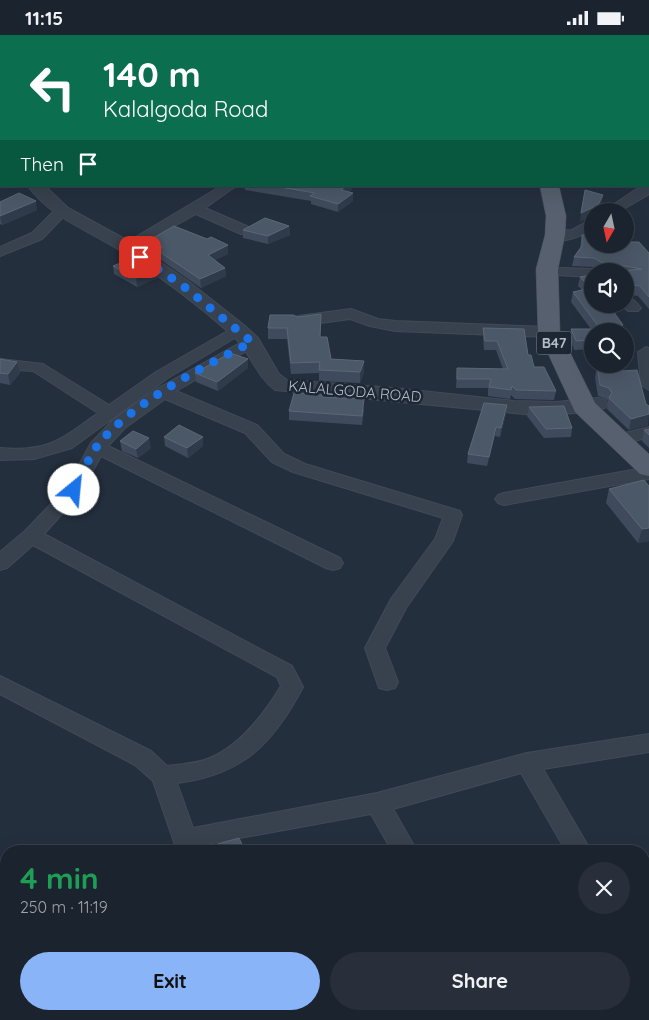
<!DOCTYPE html>
<html lang="en">
<head>
<meta charset="utf-8">
<style>
	:root { --surface:#1b232e; --page:#282f3a; --text:#f1f3f6; --muted:#a0a4aa; --line:#39404a; --accent:#8ab4f8 }
	body { margin:0; font-family:Quicksand,sans-serif; background:var(--page); color:var(--text); height:100vh; display:flex; flex-direction:column; font-size:19px; white-space:nowrap }
	* { box-sizing:border-box; margin:0 }
	p { font-size:16px; color:var(--muted) }
	.icon { flex:none; width:28px; height:28px; fill:none; stroke:currentColor; stroke-width:2; stroke-linecap:round; stroke-linejoin:round }
	.map { position:relative; flex:1; overflow:hidden }
	.drawer { position:absolute; left:0px; top:810px; width:650px; height:175px; display:flex; flex-direction:column; background:var(--surface); border-radius:20px 20px 0 0; box-shadow:0 5px 20px #0002,0 0 0 1px var(--line) }
	.drawer>* { flex:none }
	.guide { position:absolute; left:0px; top:0px; width:650px; height:152px; box-shadow:0 5px 20px #0002,0 0 0 1px var(--line); background:#0b6e4f; color:#fff; overflow:hidden }
	.needle { width:32px; rotate:189deg }
	.fabs { position:absolute; left:584px; top:168px; display:grid; gap:10px }
	.fabs a { display:grid; place-items:center; width:50px; height:50px; border-radius:50%; background:var(--surface); box-shadow:0 5px 20px #0002,0 0 0 1px var(--line); font-size:25px }
	.pin { position:absolute; display:grid; place-items:center; width:42px; height:42px; color:#fff; margin:-21px; border-radius:10px; box-shadow:0 2px 8px #0006 }
	.me { position:absolute; width:55px; margin:-28px; rotate:28deg; stroke-linejoin:round; filter:drop-shadow(0 0 4px #0008) }
	.turn { display:flex; align-items:center; gap:18px; height:105px; padding:0 20px; font-size:22px }
	.turn .icon { width:65px; height:65px; stroke-width:2.5 }
	.turn b { display:block; font-size:35px; line-height:42px }
	.then { display:flex; align-items:center; height:48px; padding:0 20px; background:#0003; gap:10px; font-size:19px }
	.round { display:grid; place-items:center; flex:none; width:52px; height:52px; border-radius:26px; background:var(--page) }
	.head { display:flex; align-items:center; justify-content:space-between; height:85px; padding:0 20px }
	h1 { font-size:30px; font-weight:700; line-height:38px; color:#1e9e55 }
	.button { display:flex; gap:10px; margin-top:auto; padding:10px 20px }
	.button a { flex:1; height:58px; border-radius:30px; background:var(--accent); color:#111; font-size:20px; font-weight:700; line-height:58px; text-align:center }
	.button a+a { background:var(--page); color:var(--text) }
	.status { display:flex; justify-content:space-between; align-items:center; height:35px; padding:0 25px; background:var(--surface); direction:ltr }
	.status svg { height:14px; fill:currentColor }
	.map>svg:first-child { display:block }
</style>
</head>
<body>
<div class="status"><b>11:15</b><svg viewBox="0 0 49 12"><path d="M0 12V9h3v3zM5 12V6h3v6zM10 12V3h3v9zM15 12V0h3v12zM26 1h20v11H26zM47 4h2v5h-2z"/></svg></div>
<div class="map">
<svg width="649" height="985" viewBox="0 0 649 985">
	<rect width="100%" height="100%" fill="#242f3e"/>
	<g fill="none" stroke-linecap="round" stroke-linejoin="round">
		<defs>
			<path id="minor" d="M37,0H49V1H38Z
				M0,80L1,81V88H0Z
				M221,151H236L205,173L251,193L253,196L251,199H241L196,179L131,215H121L119,212Z
				M649,151V159L620,176H604L635,155Z
				M62,172L69,176L42,204L0,221V212L32,198L57,173Z
				M592,184V194C582,201 559,212 548,200L555,196L572,195Z
				M561,233L592,234L598,236H592V242L556,240L554,237L556,234Z
				M625,261C632,262 636,267 641,273L638,276H628L620,269H625Z
				M351,274L378,284L395,286L549,292L557,297L549,302L395,296L370,291L350,284L298,291L290,286L298,281Z
				M238,290L243,292L246,295L243,298L168,343L72,413L34,424L0,425V413C48,417 61,405 98,378L33,336L0,334V324L43,329L109,370L156,337Z
				M251,302L257,304L259,307L257,310L176,356L257,390L284,419L305,429L460,476L462,480L453,506L406,573L385,613L398,647L395,653L387,655L379,653L365,613L391,564L435,504L443,483L293,437L272,427L245,398L165,364L125,393L108,411L340,523L343,528L340,533L333,535L326,533L101,421L80,459L44,499L292,631L303,652C273,709 242,740 177,748L193,793L377,758L527,718L649,699V717L543,734L591,816H566L521,738L393,774L417,816H392L371,779L207,809L197,816H173L175,810L153,746L135,730L0,659V641L151,716L167,731C181,729 197,729 210,723C241,710 264,679 281,651L277,642L33,510L7,533L0,535V517L25,496L67,452L91,408L113,385L157,354Z
				M646,312L649,313V355L641,350L638,317Z
				M649,392V402L631,407L625,406L622,402L625,398Z
				M649,432V444L504,470L498,468L495,464L498,460L504,458Z
				M649,878V902L644,904V880Z
				M644,913L649,915V941H647L644,940Z
				M238,979H264L267,985H239Z
				M487,979H515L518,985H489Z"/>
			<path id="tertiary" d="M0,135H1V145H0Z
				M28,151H45L68,173L132,208L188,246L245,291L258,303L279,339L287,345L394,353L514,366L556,367L598,363L605,365L608,369L605,373L577,378L535,380L275,355C255,340 250,315 231,299C197,269 160,241 121,216C90,196 51,183 28,151Z"/>
			<path id="primary" d="M508,0H524V1H509Z
				M540,151H559L566,181L565,200L558,234L560,297L595,368L649,419V441L640,439L575,377L538,297L536,234L545,200L546,181Z"/>
		</defs>
		<use href="#minor" stroke="#414a57" stroke-width="2"/>
		<use href="#tertiary" stroke="#414a57" stroke-width="2"/>
		<use href="#primary" stroke="#414a57" stroke-width="1"/>
		<use href="#minor" fill="#38414e" fill-rule="evenodd"/>
		<use href="#tertiary" fill="#38414e" fill-rule="evenodd"/>
		<use href="#primary" fill="#56606e" fill-rule="evenodd"/>
	</g>
	<path fill="#3f4b5c" d="M245,151H352V154L349,157L353,158V166L338,177L311,169V166L245,155Z
		M0,167L37,175L2,190L0,189Z
		M289,191L290,200L268,209L243,203V195Z
		M582,200L592,209L649,218V274L638,261L625,259V260V236H599L592,232L572,231L574,222L580,213Z
		M207,204L228,210V219L215,225L225,233L226,241L201,253L158,223L157,218L149,215L148,206Z
		M113,231L157,235L158,243L137,252L114,239Z
		M592,240V269L623,290L621,296H592V314L574,315L570,302L571,294H591L571,267L573,257L582,255L578,251L580,242Z
		M321,290L320,302L331,324L364,326V337L360,348L319,346V338L291,339L287,304H268V293Z
		M483,293L528,320L534,332L556,356L554,365L515,364L511,360L510,364L488,361V353H456L457,333L503,334L496,315H484L483,302Z
		M0,324L17,327L20,338L10,350L0,348Z
		M597,331L648,390L629,395L607,374L608,366L606,364L598,361L595,343Z
		M248,333L218,356L196,347L195,338Z
		M507,370L506,379L500,402L495,401L487,431L467,428L468,419Z
		M529,372L572,393L571,402L544,403L527,381Z
		M364,374L362,390L289,385V376Z
		M649,394V413L642,406L644,395Z
		M164,402L203,411L188,423L165,411Z
		M120,406L151,413L138,423L122,416Z
		M644,445L649,506L638,508L606,468L609,454Z"/>
	<path fill="#2f3b4b" d="M346,151H352V154L341,163V155Z
		M353,158V166L338,177V169Z
		M603,160L602,169L598,176H592V181L580,187L581,178Z
		M36,166L37,175L2,190L0,181Z
		M289,191L290,200L268,209V201Z
		M228,210V219L209,228L208,220Z
		M225,233L226,241L201,253L200,244Z
		M157,235L158,243L137,252L136,243Z
		M248,324V333L218,356L217,347Z
		M364,326V337L360,348V337Z
		M17,327L20,338L10,350L8,339Z
		M507,370L506,379L500,402L501,393Z
		M649,379L648,390L629,395L631,384Z
		M496,392L495,401L487,431L489,422Z
		M203,402V411L188,423L187,413Z
		M149,403L151,413L138,423L136,414Z
		M649,493V506L638,508L642,494Z"/>
	<path fill="#4b5868" stroke="#5c6777" d="M274,151H346L341,155L353,158L338,169L310,161L315,158Z
		M585,155L603,160L598,170L581,178Z
		M19,158L36,166L0,181V167Z
		M265,183L289,191L268,201L243,195Z
		M174,191L207,204L211,202L228,210L208,220L225,233L200,244L157,215L163,212L148,206Z
		M582,200H592V209H625V207H639L649,218V262L640,251L627,249L625,253V236H621L642,234L601,227L594,223L574,222L582,211Z
		M138,221L157,235L136,243L113,231Z
		M592,240V269H608L623,290L598,291L573,257L591,253L580,242Z
		M321,279L320,302H327L331,324L364,326L360,337L319,335L320,327L291,328L287,293H268L270,280H293L298,282Z
		M483,293L524,294L528,320H531L534,332H544L556,356L516,355L512,351L511,355L489,352L491,344H457V333L508,334L497,306H485Z
		M571,294H611V296H592V305L576,306Z
		M230,318L248,324L217,347L195,338Z
		M0,324L17,327L8,339L0,338Z
		M597,331H621L622,336L637,335L646,369L649,371V379L631,384L609,363L612,358L609,353L600,350Z
		M294,358L322,360V362L364,364L362,381L289,376Z
		M484,368L507,370L501,393L496,392L489,422L468,419Z
		M564,371L572,393L546,394L529,372Z
		M179,390L203,402L187,413L164,402Z
		M649,394V400L644,395Z
		M133,396L149,403L136,414L120,406Z
		M644,445L649,451V493L642,494L609,454Z
		M239,803L245,816H201L200,814Z"/>
	<g fill="none" stroke-linecap="round" stroke-linejoin="round">
		<path stroke="#1a73e8" stroke-width="9" stroke-dasharray="0 16.2" d="M74,455C81,441 88,424 97,411C130,369 204,331 252,307L182,250L140,222"/>
	</g>
	<g text-anchor="middle" dominant-baseline="central" stroke-width="5" stroke-linejoin="round" paint-order="stroke">
		<rect fill="#1d2633" stroke="#878f9c" stroke-width="1" x="536.5" y="296.5" width="35" height="23" rx="4"/>
		<g font-size="14" font-weight="bold" fill="#b4bcc9">
			<text x="554" y="308">B47</text>
		</g>
		<g font-size="15" fill="#b4bcc9" stroke="#1d2633">
			<text transform="translate(355 356) rotate(5)">KALALGODA ROAD</text>
		</g>
	</g>
</svg>
<div class="fabs">
<a><svg class="needle" viewBox="-14 -14 28 28"><path d="M0-13l5 13h-10z" fill="#e53935"/><path d="M0 13l5-13h-10z" fill="#a0a4aa"/></svg></a>
<a><svg class="icon" aria-label="sound" viewBox="0 0 24 24"><path d="M4 9h4l5-4v14l-5-4H4zM17 9q2 3 0 6"/></svg></a>
<a><svg class="icon" aria-label="search" viewBox="0 0 24 24"><circle cx="10" cy="10" r="6"/><path d="M15 15l6 6"/></svg></a>
</div>
<div class="pin" style="left:140px;top:222px;background:#d93025"><svg class="icon" aria-label="arrive" viewBox="0 0 24 24"><path d="M6 21V4h12l-3 4 3 4H6"/></svg></div>
<svg class="me" style="left:74px;top:455px" viewBox="-20 -20 40 40"><circle r="19" fill="#fff"/><path d="M0-13L10 11 0 6-10 11z" fill="#1a73e8"/></svg>
<div class="guide">
<div class="turn"><svg class="icon" aria-label="left" viewBox="0 0 24 24"><path d="M17 20v-9H6M10 6l-5 5 5 5"/></svg><div><b>140 m</b>Kalalgoda Road</div></div>
<div class="then">Then<svg class="icon" aria-label="arrive" viewBox="0 0 24 24"><path d="M6 21V4h12l-3 4 3 4H6"/></svg></div>
</div>
<section class="drawer">
<div class="head"><div><h1>4 min</h1><p>250 m · 11:19</p></div><a class="round"><svg class="icon" aria-label="close" viewBox="0 0 24 24"><path d="M6 6l12 12M18 6L6 18"/></svg></a></div>
<div class="button"><a>Exit</a><a>Share</a></div>
</section>
</div>
</body>
</html>
